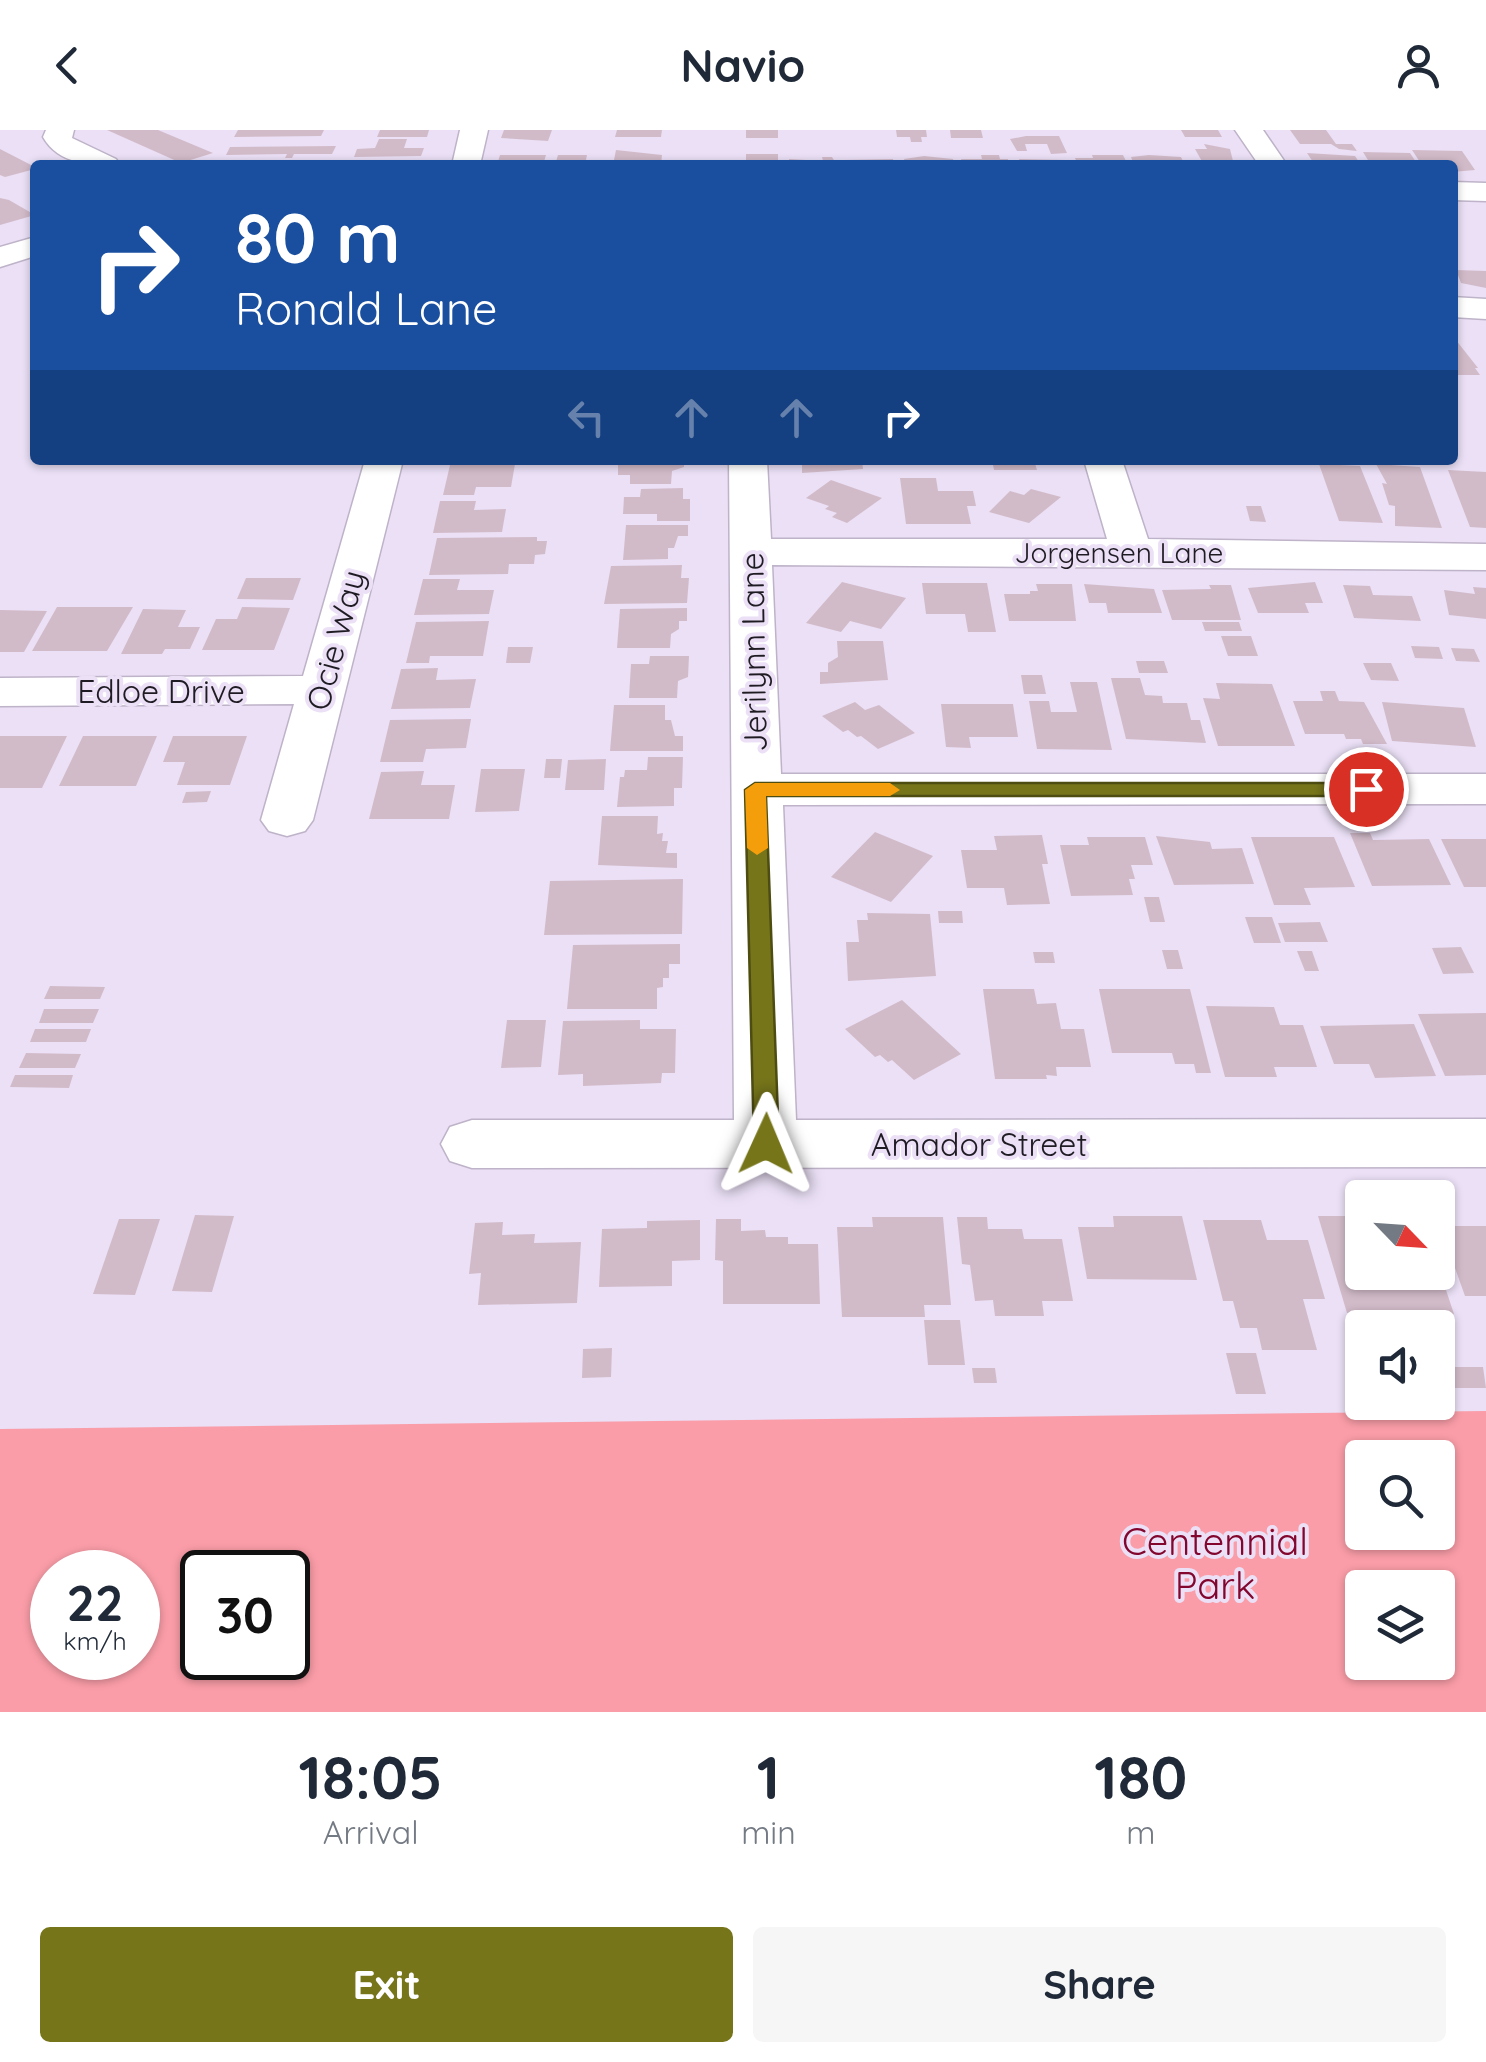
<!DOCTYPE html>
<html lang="en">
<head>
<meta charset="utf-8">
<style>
	:root { --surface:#fff; --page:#f6f6f7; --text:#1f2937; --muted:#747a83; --accent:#76751a }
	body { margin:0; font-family:Quicksand,sans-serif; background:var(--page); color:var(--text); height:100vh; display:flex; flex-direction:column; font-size:38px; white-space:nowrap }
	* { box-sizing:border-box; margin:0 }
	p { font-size:32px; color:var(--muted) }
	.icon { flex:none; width:55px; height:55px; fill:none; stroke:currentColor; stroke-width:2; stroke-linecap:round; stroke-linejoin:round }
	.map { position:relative; height:1582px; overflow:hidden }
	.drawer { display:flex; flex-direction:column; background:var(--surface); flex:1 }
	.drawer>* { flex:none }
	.banner { position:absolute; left:30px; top:30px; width:1428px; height:305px; border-radius:10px; box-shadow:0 2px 8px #0004; background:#1a4fa0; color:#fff; overflow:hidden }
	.needle { width:65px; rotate:115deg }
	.fabs { position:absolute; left:1345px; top:1050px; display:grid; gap:20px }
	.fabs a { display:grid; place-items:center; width:110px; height:110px; border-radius:10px; background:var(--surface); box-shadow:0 2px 8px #0004; font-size:50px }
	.speed { position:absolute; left:30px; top:1420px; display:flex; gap:20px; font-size:50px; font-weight:700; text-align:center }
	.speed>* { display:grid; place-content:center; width:130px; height:130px; border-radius:50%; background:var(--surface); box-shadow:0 2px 8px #0004; line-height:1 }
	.speed small { font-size:25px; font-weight:400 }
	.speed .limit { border:5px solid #111; border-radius:15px; background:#fff; color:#111 }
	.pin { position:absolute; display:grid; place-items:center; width:85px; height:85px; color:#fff; margin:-42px; border:5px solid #fff; border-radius:50%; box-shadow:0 2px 10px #0007 }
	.me { position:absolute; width:110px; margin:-55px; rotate:1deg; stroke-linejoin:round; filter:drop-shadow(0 0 8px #0008) }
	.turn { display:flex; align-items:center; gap:35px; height:210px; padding:0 40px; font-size:45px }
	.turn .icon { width:130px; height:130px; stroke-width:2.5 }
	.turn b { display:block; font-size:70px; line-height:85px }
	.lanes { display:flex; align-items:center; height:95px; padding:0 40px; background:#0003; justify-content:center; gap:50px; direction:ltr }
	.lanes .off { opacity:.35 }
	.eta { display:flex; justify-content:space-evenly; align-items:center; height:170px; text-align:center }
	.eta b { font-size:60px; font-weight:800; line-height:70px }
	.cta { display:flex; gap:20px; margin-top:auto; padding:20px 40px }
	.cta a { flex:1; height:115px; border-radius:10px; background:var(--accent); color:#fff; font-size:40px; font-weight:800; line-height:115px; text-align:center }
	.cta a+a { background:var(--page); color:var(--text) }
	header { display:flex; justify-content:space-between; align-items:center; height:130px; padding:0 40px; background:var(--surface); font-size:45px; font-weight:800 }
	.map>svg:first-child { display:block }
</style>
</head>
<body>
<header><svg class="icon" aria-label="back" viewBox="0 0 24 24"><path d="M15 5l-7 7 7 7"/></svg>Navio<svg class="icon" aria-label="person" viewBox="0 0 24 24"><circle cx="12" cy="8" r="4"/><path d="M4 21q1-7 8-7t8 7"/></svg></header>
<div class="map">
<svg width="1486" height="1582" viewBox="0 0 1486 1582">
	<rect width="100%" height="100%" fill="#ebe0f6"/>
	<path fill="#fa9da8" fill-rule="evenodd" d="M1486,1281V1582H0V1299ZM1362,1328H1438V1402H1362ZM52,1442H138V1528H52ZM202,1442H288V1528H202ZM1362,1458H1438V1532H1362Z"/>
	<path fill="#d2bbc9" d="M107,0H158L213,23L181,33Z
		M238,0H324L321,6L234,7Z
		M380,0H429L427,7H377Z
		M504,0H552L548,11L501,8Z
		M617,0H662L661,7H615Z
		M746,0H778V8H746Z
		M896,0H926L927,7H921L922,12H911L910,7H897Z
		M950,0H981L983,8H951Z
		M1181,0H1218L1222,7H1185Z
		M1290,0H1326L1336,14H1352L1357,21L1339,19L1331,14H1300Z
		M1026,6H1059L1067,23L1051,24L1047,14H1025L1027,21H1017L1010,9Z
		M379,9H407L404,18H424L421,26L354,27L357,19L375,18Z
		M1204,14L1230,19L1234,35H1204L1195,19H1207Z
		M336,16L332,24H294L292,28H285L287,24L226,25L230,17Z
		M0,19L35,37V39L5,47L0,45Z
		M616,20L662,25L661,35H613Z
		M1412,20L1462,21L1475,40L1452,42V35H1422Z
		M1363,22L1410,23L1418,35H1371Z
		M1307,23L1355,26L1361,35H1315Z
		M746,24H778V35H746Z
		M500,25H546L543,35H497Z
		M558,25H587L586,30H603L602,35H555Z
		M981,25H999L1000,29H1008L1009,35H963L961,29H982Z
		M1092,25H1123L1128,35H1078L1075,28H1093Z
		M1149,25L1181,27L1185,35H1134L1131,27Z
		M924,26L953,29L955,35H906L904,29Z
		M822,27H832L837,35H790L789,29L823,31Z
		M893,29L894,35H845V30Z
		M1019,29L1066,30L1067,35H1021Z
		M340,30L338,35H210V32Z
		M0,68L9,70L35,85L0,95Z
		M1456,140L1486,141V158L1461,153Z
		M1452,205L1478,238H1475L1480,245H1452Z
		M631,330H684V337L672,341L671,354H630V345H618V333Z
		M802,330H862L863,339L802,343Z
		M992,330H1034L1037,340H994Z
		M515,334L511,357H476L474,365H443L450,335Z
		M1319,334L1360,336L1383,393L1339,391Z
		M1376,334L1420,337L1442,398L1395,396V376L1389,375L1382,353L1387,354Z
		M1448,340L1486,342V398L1470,397Z
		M900,348H936L938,361H973L976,376H967L971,394H906Z
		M831,350L882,368L847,393L832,387L837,383L825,379L829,376L806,368Z
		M683,358V369H690V391H657V384H623L624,367H640L641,359Z
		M1031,359L1061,367L1029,393L989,382L1010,361L1024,365Z
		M440,371H476L474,380L506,379L502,402L433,403Z
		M1246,376H1261L1266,392L1250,391Z
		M626,395H688V406H678L674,418H668V429L623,430Z
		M537,407V411H547L545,424L535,425L534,434H509L508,444L429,445L437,408Z
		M682,435L681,448H689L687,473L604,474L611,436Z
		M246,448H301L293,470L237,469Z
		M423,449H460L457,460H494L489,484L414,485Z
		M842,452L906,468L881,499L850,491L841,502L806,493Z
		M1315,452L1323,473H1305L1309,483H1258L1248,458Z
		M922,453H987L996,502H968L965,484H926Z
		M1036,454H1072L1076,491H1009L1004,464H1030V461H1038Z
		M1084,454L1154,459L1162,483H1108L1106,473H1089Z
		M1209,455H1231L1241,490H1172L1162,460L1211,459Z
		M1343,455L1370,456L1373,465L1412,466L1421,491L1354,488Z
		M1473,457L1486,458V489L1449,485L1444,460L1475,464Z
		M57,477H133L107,521H32Z
		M242,477L290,478L274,520H202L216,489H237Z
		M687,478V491H679V499L671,504L670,518H617L620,479Z
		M143,479L186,480L178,497H200L190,519H165L162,524H121Z
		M0,480L47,481L24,522H0Z
		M489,491L483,526H430L429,533H406L416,492Z
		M1202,492H1239L1242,501H1205Z
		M1221,506H1251L1258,526H1228Z
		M837,511H883L888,550L820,554V542H828V533L838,527Z
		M1411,516L1439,517L1443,529L1415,528Z
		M508,517H533L530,533H506Z
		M1451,518L1474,519L1480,532L1456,531Z
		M650,526H689L688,547L678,551L677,568H629L631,534H649Z
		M1136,531H1164L1168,543H1139Z
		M1363,533H1391L1399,551L1371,550Z
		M438,538L436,550L476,549L470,578L391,579L401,539Z
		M1021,545H1042L1046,564H1024Z
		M1111,548H1140L1145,565L1162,566L1163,573H1187L1191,590H1200L1206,613L1126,609Z
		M1070,552H1097L1112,620L1037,619L1029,571H1049L1051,582H1077Z
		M1216,553L1272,554L1295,616H1218L1203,568L1220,569Z
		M1320,561H1335L1339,571L1364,572L1387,614H1363L1361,609H1346L1344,604H1305L1293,571H1323Z
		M855,572L865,580L879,575L915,603L878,619L861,606L857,607L848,600L843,602L822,586Z
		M1382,572L1464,578L1476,617L1392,611Z
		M941,574H1013L1018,607H969L971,618L946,617Z
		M614,575H665V590H671L675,606H683V621H610Z
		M471,589L466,618L426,619L423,632H380L390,590Z
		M0,606H67L42,658H0Z
		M83,606H157L136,656H59Z
		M173,606H247L230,655H177L185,632H163Z
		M648,627H683L682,658H674V676L617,677L620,647H624L625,640H647Z
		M546,629H562L560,648H544Z
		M606,629L604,660H565L568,630Z
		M481,639H525L519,681L475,682Z
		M424,641L421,655H455L449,689H369L381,642Z
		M211,661L207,672L182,673L186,662Z
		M602,686H658L657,704L663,703L662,711H668L666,723H677V738L598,735Z
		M875,702L933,726L891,772L831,747Z
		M1350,703H1370L1373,710L1429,709L1451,755L1372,756Z
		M1042,705L1048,734H1042L1050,774L1007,775L1004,758H967L961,720H997L994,706Z
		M1156,706L1210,712L1212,719L1242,718L1254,754L1174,755Z
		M1087,707H1145L1153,735H1131L1135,749H1129L1133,765L1071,766L1060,715H1089Z
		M1251,707H1334L1355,757L1304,758L1311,775H1274Z
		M1441,709H1486V757H1464Z
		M683,749L682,804L544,805L550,751Z
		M1144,767H1159L1165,792H1150Z
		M938,781H962L963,793H939Z
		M867,783L930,784L936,846L848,851L846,812H859L857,790H868Z
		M1245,787H1272L1281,813H1254Z
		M1320,792L1328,812H1285L1278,793Z
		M680,814V834H669V848H663V857L657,858V879H567L573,815Z
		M1461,817L1474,843L1443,844L1432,818Z
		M1162,820H1178L1183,839H1167Z
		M1297,821H1312L1319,841H1305Z
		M1033,822H1053L1055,833H1035Z
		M50,856L105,857L100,869H44Z
		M983,859H1034L1037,874L1056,873L1061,899H1084L1091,937H1056L1057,946L1046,945L1047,949H995Z
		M1099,859H1190L1211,943H1196L1194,934H1175L1172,923H1112Z
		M902,870L961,924L914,950L892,930L888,932L880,925L875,927L845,899Z
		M1206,876L1274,877L1280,895H1303L1317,937H1274L1277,947H1225Z
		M44,879H99L93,893H39Z
		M1486,883V945L1445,946L1418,884Z
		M507,890H546L541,937L501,938Z
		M640,890V899H676L675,943H662L661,953L583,956V944L558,945L563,891Z
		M1414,894L1436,946L1375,948L1369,934H1334L1320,896Z
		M35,899H91L86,912H30Z
		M26,923L81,924L75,938H19Z
		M15,945H73L69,958L10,957Z
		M195,1085L234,1086L212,1162L172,1161Z
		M1113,1086H1182L1197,1150L1087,1149L1078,1097H1114Z
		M1318,1086H1362V1142H1440L1454,1184L1347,1183Z
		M872,1087H943L951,1175H924L925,1187H842L837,1097H873Z
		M957,1087H987L988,1099H1022L1024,1109H1062L1073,1171H1042L1044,1186H995L993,1170L975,1171L970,1135L962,1134Z
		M119,1089H160L135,1165L93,1164Z
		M716,1089H741V1101L765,1100L766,1107H788V1114H818L820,1174H723V1131L715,1130Z
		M700,1090V1130L672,1131V1156L599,1157L602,1099L647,1098V1091Z
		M1203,1090H1261L1267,1110H1308L1325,1169H1303L1317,1220H1262L1257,1198H1240L1233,1171H1223Z
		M503,1092L502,1105L535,1104L534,1113L581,1112L577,1173L478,1175L481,1143L469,1144L475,1093Z
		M1440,1096H1486V1166H1465Z
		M924,1190H960L965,1235H928Z
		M612,1218L611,1247L582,1248L583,1219Z
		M1226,1223H1256L1266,1264H1236Z
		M1445,1237H1483L1486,1258H1452Z
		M972,1238H995L997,1253H974Z"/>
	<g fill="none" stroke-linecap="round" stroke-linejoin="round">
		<defs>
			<path id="minor" d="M46,0H74L72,8L116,29L120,35C91,35 59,35 43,7Z
				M460,0H488L480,35H452Z
				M1235,0H1263L1287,35H1259Z
				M1452,167L1486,169V189L1452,187Z
				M365,330H403L313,690L305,701L287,706L269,701L261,690L294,574L0,576V548L303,546Z
				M729,330H767L771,409H1107L1084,330H1122L1148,409L1486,414V440L772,435L781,644H1486V674L783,675L796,990L1486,989V1037L472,1038L450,1031L441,1014L450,997L472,990H734Z"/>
			<path id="major" d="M1452,52L1486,53V71L1452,70Z
				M35,107V126L0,137V117Z"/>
		</defs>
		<use href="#minor" stroke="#beb3c8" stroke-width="3"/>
		<use href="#major" stroke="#beb3c8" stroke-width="3"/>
		<use href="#minor" fill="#fff" fill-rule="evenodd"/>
		<use href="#major" fill="#fff" fill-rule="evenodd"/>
	</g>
	<path fill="#76751a" stroke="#4d4c11" stroke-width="2.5" d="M755,653H1366L1377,659L1366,666H766L779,1014L776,1021H757L754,1014L745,660Z"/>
	<path fill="#f59e0b" d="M755,653H890L900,660L890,666H766L768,718L757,725L747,718L745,660Z"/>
	<g text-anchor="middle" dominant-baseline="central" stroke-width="8" stroke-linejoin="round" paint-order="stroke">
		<g font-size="28" fill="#1f1b23" stroke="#ebe0f6">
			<text x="1119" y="422">Jorgensen Lane</text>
		</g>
		<g font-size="32" fill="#1f1b23" stroke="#ebe0f6">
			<text transform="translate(335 510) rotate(-75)">Ocie Way</text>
			<text transform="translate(753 522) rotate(-91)">Jerilynn Lane</text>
			<text x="161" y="561">Edloe Drive</text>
			<text x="979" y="1014">Amador Street</text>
		</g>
		<g font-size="38" fill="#82062e" stroke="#ebe0f6">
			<text x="1215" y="1411">Centennial<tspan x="1215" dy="44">Park</tspan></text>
		</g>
	</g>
</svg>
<div class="fabs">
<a><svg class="needle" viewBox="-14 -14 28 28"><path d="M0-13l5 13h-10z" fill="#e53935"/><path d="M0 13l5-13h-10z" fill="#747a83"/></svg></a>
<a><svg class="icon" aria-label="sound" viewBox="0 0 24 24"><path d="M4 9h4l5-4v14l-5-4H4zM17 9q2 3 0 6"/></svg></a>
<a><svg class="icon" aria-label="search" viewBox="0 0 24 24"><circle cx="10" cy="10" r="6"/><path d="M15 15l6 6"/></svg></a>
<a><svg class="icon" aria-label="layers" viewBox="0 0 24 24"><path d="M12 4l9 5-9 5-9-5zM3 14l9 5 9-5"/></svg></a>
</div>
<div class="speed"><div>22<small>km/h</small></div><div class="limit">30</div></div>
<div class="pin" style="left:1366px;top:659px;background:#d93025"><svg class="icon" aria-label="arrive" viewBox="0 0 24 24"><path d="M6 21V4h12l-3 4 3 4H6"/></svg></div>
<svg class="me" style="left:766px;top:1014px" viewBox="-20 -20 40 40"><path d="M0-17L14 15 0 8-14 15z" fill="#76751a" stroke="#fff" stroke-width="4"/></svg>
<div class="banner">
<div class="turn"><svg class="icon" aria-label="right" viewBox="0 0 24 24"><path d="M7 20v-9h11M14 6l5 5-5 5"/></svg><div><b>80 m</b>Ronald Lane</div></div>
<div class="lanes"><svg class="icon off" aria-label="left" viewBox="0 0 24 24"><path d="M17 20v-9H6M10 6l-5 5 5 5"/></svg><svg class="icon off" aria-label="ahead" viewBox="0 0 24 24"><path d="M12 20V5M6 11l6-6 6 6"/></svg><svg class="icon off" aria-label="ahead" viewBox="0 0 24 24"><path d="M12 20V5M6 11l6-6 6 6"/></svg><svg class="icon" aria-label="right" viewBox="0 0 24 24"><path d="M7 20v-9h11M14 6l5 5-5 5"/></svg></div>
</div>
</div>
<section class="drawer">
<div class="eta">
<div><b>18:05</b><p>Arrival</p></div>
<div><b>1</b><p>min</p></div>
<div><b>180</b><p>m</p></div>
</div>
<div class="cta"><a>Exit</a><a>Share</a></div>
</section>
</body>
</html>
